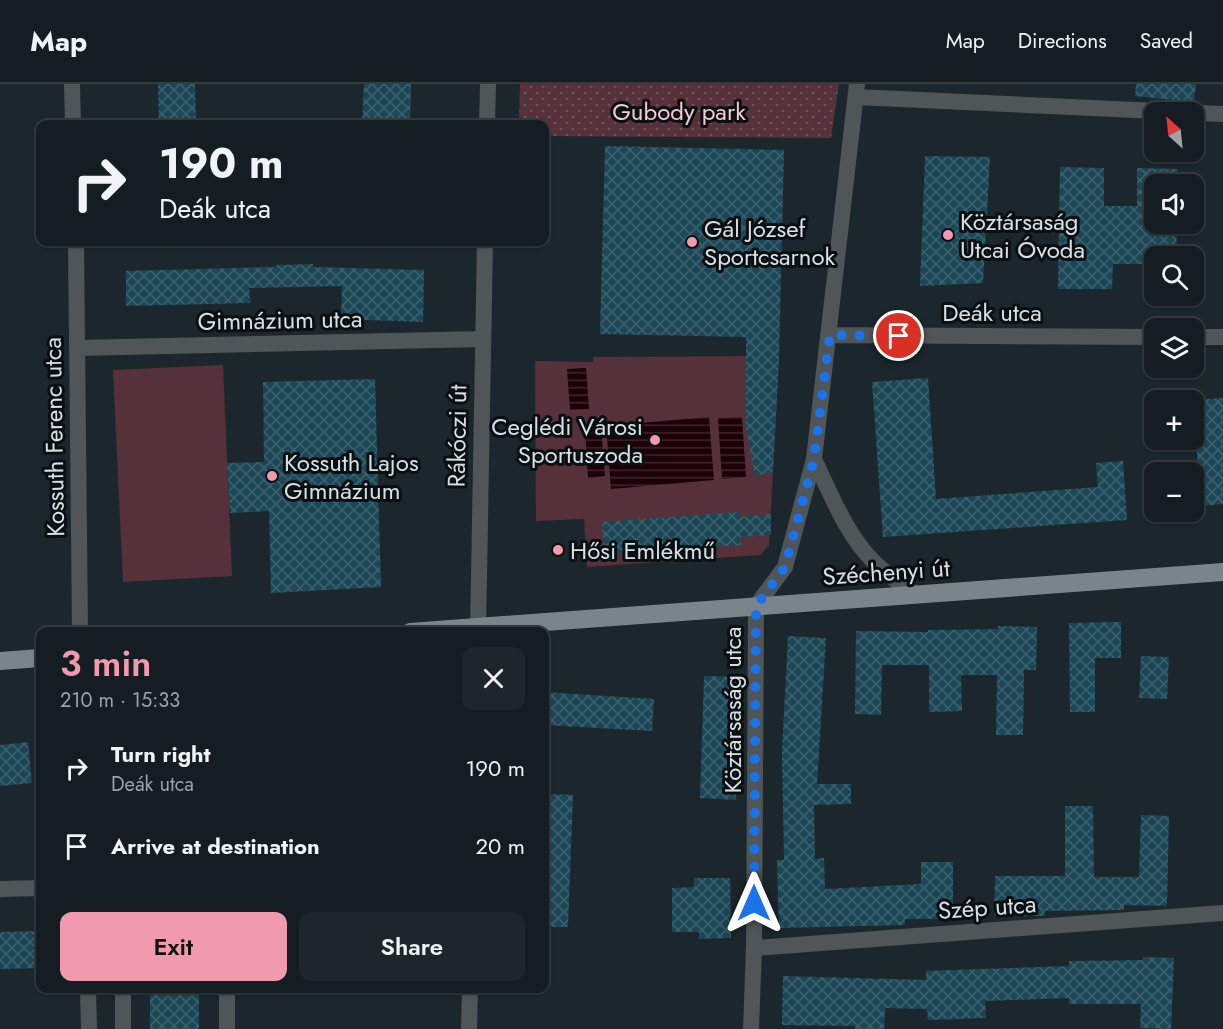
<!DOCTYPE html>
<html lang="en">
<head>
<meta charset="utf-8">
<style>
	:root { --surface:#141d21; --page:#1d262a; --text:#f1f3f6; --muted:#9da2a5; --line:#333b3f; --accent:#f29aad }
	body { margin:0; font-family:Jost,sans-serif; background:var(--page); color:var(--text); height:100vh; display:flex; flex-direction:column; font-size:22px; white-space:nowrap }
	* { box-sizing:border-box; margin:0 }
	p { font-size:20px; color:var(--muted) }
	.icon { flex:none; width:33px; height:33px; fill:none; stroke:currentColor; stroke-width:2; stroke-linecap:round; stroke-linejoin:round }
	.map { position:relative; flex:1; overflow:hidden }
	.sheet { position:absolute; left:36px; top:543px; width:513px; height:366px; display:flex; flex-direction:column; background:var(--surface); border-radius:12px; box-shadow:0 2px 4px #0004,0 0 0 2px var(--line) }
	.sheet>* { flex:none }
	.banner { position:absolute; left:36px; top:36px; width:513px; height:126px; border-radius:12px; box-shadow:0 2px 4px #0004,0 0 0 2px var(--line); background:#141d21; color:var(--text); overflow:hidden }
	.needle { width:39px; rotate:333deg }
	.tools { position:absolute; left:1144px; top:18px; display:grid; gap:12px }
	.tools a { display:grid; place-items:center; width:60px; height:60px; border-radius:12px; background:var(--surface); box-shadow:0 2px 4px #0004,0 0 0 2px var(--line); font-size:30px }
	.pin { position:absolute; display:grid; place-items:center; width:51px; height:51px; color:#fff; margin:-26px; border:3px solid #fff; border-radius:50%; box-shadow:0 2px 6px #0007 }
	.me { position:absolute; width:66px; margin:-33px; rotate:0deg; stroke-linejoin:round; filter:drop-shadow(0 0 4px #0008) }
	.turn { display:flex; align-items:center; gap:21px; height:126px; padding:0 24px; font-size:27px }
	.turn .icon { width:78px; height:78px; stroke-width:2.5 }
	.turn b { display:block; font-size:42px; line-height:51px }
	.round { display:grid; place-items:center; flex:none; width:63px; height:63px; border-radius:12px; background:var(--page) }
	.headline { display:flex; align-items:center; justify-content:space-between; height:102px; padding:0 24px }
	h1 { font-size:36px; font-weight:600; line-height:45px; color:var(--accent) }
	.primary-button { display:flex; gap:12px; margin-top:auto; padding:12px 24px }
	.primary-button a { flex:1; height:69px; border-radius:12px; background:var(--accent); color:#111; font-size:24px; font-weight:600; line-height:69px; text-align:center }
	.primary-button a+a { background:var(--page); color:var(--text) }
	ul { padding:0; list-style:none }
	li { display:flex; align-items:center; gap:18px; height:78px; padding:0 24px }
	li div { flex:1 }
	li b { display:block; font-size:22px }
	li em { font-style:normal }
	header { display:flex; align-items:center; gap:36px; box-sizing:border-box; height:84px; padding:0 30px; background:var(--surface); border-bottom:2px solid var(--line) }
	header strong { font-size:28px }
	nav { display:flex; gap:33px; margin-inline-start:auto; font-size:21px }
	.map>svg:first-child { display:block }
</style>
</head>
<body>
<header>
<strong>Map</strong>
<nav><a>Map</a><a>Directions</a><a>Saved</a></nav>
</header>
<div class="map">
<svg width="1223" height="945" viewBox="0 0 1223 945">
	<defs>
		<pattern id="park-dots" width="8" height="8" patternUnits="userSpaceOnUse" patternTransform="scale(1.5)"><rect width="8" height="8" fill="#563139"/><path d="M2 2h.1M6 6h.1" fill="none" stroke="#6e4f56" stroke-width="1.8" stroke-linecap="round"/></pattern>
		<pattern id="water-rules" width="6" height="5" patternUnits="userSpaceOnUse" patternTransform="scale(1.5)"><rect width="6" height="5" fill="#1c0108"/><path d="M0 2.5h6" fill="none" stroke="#3c262c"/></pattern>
		<pattern id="building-cross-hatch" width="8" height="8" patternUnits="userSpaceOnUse" patternTransform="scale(1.5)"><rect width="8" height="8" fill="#1c4757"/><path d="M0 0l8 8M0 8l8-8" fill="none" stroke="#3c616f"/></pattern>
	</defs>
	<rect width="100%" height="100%" fill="#1b272c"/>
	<path fill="url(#park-dots)" d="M520,0H839L831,54L545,52L544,40H519Z"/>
	<path fill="#563139" d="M779,272L769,461L760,471L587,483L584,435L536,437L535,277L593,278V273Z
		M223,281L232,492L123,498L113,286Z"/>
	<path fill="url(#water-rules)" d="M586,284L589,325L570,326L567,285Z
		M709,333L714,396L611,405L606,342Z
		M742,333L746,393L722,395L718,334Z
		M601,342L605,392L588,394L585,343Z"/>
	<path fill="url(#building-cross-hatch)" d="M158,0H195L196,40H159Z
		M364,0H411L410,40H362Z
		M1136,0H1196L1194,18L1135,12Z
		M605,62L784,66L779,275L773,388L755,392L746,344V253L600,250Z
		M925,72L990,73L983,199L920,202Z
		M1060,83L1104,84V122H1137V84L1177,85V100H1155V140H1177L1176,172H1155V180H1113L1112,205H1058Z
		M313,180V183L424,186L423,238L341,235L342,202L249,204L250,219L126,222V187L276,183V181Z
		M928,294L936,415L1098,403L1096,379L1123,377L1127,436L883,453L872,298Z
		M375,295L381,503L271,509L269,427L230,429L227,379L264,378L263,298Z
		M1223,314V420L1200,422L1194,316Z
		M739,428L740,433L771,430V451L740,453L741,461L604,470L602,438Z
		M1121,538V574H1095V628H1070L1069,539Z
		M998,542L1037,543L1036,586H1024L1023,651H996L997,591H961L962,627L929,628V581H882L881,631L855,630L856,547L928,548V546L998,545Z
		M788,552L826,554L817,700H851V720L814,721L815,775L824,774L825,805L921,800V778H953V835H905V841L779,844L777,776H784L782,667Z
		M1141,572L1169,573L1167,615L1139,614Z
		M704,592L743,593L736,716L700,714Z
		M544,608L654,615L652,647L544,641Z
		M28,658L32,699L0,702V661Z
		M544,710L573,711L568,843H544Z
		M1065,722H1093L1094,793H1139L1141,731L1169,732L1167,822L1124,821V826L1045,827L1044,832H994L995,792H1065Z
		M694,794H730L731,854L699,855V848H672V804L694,803Z
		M40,847V884L0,885V848Z
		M1143,873L1174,874L1171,945L1140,944L1141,920H1069V914L985,917L986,934L928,936L927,925L885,924L884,945H855V942L782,941L783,892L926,896V887L1069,882V877L1143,876Z
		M150,909H199V945H150Z"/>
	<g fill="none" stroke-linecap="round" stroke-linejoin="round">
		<path stroke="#505558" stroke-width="16" d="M72,0L73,40
			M856,13L1223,30
			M487,40L488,0
			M76,158L80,548
			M830,251L1155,253
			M1194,253H1223
			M77,264L483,255
			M814,375C831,410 846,451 875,479C887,491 901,500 915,510
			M478,548L485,158
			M0,805L40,804
			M754,864L1223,829
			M88,904L89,945
			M123,904V945
			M227,945V904
			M469,945L470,904
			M751,945L754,864L756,522L785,483L814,375L857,0"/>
		<path stroke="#79858a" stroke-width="18" d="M410,548L1223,488
			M0,577L40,574"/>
	</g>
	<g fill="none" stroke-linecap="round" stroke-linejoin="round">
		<path stroke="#1a73e8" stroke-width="10" stroke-dasharray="0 18" d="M754,819L756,522L785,483L814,375L830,251L899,252"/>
	</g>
	<g fill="#f29aad" stroke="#0a0f12" stroke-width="2">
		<circle cx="948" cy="151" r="6"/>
		<circle cx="692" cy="158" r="6"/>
		<circle cx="655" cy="356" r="6"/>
		<circle cx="272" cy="392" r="6"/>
		<circle cx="558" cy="466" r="6"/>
	</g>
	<g text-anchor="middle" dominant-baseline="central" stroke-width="6" stroke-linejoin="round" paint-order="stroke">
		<g font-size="24" fill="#f6cad3" stroke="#0a0f12">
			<text x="679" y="27">Gubody park</text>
		</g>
		<g font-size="24" fill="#d8e0e3" stroke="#0a0f12" text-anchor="start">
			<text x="960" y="137">Köztársaság<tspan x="960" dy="28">Utcai Óvoda</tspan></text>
			<text x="704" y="144">Gál József<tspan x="704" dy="28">Sportcsarnok</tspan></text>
			<text x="643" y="342" text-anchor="end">Ceglédi Városi<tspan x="643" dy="28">Sportuszoda</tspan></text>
			<text x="284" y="378">Kossuth Lajos<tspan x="284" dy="28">Gimnázium</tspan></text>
			<text x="570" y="466">Hősi Emlékmű</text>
		</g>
		<g font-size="24" fill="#d8e0e3" stroke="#0a0f12">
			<text x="992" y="228">Deák utca</text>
			<text transform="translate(280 236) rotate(-1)">Gimnázium utca</text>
			<text transform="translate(457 352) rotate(-89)">Rákóczi út</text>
			<text transform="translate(54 353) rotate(-91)">Kossuth Ferenc utca</text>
			<text transform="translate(886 488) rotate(-4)">Széchenyi út</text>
			<text transform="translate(732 626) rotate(-90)">Köztársaság utca</text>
			<text transform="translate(987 823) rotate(-4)">Szép utca</text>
		</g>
	</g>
</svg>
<div class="tools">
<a><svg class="needle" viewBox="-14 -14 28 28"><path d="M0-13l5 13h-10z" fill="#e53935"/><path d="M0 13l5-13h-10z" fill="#9da2a5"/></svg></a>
<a><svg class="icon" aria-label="sound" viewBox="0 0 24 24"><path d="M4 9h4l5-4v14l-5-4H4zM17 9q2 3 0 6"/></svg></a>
<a><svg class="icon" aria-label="search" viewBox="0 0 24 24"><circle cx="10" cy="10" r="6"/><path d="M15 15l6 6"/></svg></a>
<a><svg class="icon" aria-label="layers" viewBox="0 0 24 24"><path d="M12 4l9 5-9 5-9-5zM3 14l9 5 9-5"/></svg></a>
<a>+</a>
<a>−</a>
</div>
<div class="pin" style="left:899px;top:252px;background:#d93025"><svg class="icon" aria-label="arrive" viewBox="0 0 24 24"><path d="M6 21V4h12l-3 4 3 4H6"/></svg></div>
<svg class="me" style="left:754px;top:819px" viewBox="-20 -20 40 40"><path d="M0-17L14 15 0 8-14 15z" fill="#1a73e8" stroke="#fff" stroke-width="4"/></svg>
<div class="banner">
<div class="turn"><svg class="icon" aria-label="right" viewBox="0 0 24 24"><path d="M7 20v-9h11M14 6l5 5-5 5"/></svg><div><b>190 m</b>Deák utca</div></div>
</div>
<section class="sheet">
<div class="headline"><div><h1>3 min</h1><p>210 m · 15:33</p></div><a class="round"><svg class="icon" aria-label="close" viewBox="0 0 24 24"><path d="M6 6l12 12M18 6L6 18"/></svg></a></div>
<ul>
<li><svg class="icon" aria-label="right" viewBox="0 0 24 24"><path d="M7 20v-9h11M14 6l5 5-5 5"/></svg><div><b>Turn right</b><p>Deák utca</p></div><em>190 m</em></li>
<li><svg class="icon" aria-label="arrive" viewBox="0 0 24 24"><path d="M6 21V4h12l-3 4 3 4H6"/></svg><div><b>Arrive at destination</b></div><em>20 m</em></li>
</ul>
<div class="primary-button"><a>Exit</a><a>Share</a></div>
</section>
</div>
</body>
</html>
